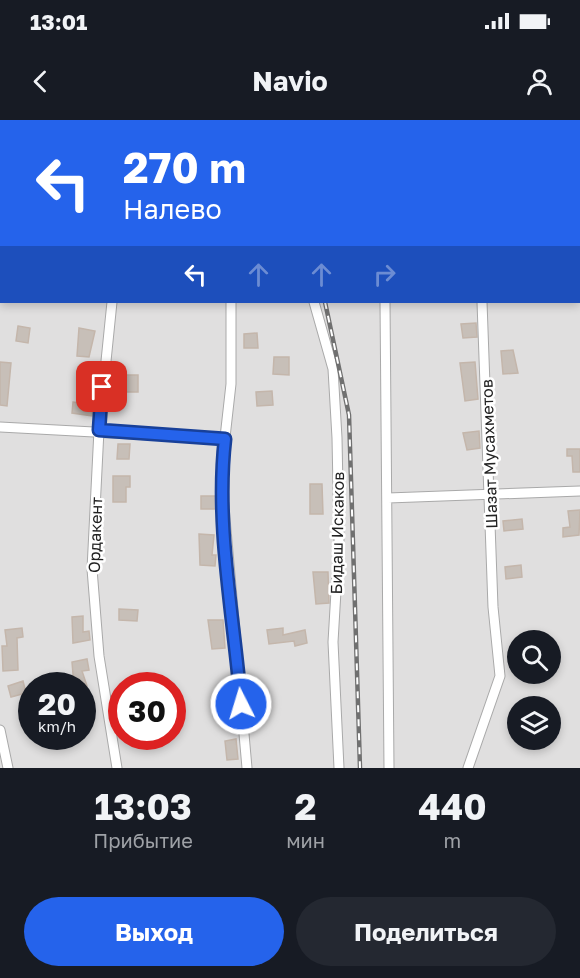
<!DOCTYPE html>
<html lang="ru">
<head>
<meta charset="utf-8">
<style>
	:root { --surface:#171b24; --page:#242831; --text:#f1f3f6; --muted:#9ea1a6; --accent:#2563eb }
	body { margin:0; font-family:"Golos Text",sans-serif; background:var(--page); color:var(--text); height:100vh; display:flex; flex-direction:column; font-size:22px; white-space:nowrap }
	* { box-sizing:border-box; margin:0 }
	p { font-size:20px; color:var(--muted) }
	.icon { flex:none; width:33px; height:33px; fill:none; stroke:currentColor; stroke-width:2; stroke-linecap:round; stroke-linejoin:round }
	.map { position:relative; height:648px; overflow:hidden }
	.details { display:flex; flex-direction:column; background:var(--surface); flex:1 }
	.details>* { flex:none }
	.hud { position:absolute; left:0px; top:0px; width:580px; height:183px; box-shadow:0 3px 9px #0003; background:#2563eb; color:#fff; overflow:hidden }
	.fabs { position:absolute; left:507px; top:510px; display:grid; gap:12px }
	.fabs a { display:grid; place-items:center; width:54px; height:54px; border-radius:50%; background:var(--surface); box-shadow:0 3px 9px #0003; font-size:30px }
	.speed { position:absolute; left:18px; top:552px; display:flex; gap:12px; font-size:30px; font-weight:700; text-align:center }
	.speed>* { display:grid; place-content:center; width:78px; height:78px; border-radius:50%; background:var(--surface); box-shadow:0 3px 9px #0003; line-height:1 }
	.speed small { font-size:15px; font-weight:400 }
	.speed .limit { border:9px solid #d22; background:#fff; color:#111 }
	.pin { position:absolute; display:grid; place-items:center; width:51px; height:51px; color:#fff; margin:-26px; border-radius:12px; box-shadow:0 3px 9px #0006 }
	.me { position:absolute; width:66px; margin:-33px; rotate:355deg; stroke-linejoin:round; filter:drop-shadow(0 0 4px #0008) }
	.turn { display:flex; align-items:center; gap:21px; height:126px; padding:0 24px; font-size:27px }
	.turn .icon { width:78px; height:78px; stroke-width:2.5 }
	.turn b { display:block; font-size:42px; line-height:51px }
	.lanes { display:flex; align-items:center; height:57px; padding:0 24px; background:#0003; justify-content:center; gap:30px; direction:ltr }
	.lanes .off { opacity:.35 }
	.eta { display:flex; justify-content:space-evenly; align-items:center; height:102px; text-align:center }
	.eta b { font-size:36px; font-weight:700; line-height:42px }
	.primary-button { display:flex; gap:12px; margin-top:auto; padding:12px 24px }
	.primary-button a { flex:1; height:69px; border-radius:36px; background:var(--accent); color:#fff; font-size:24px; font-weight:700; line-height:69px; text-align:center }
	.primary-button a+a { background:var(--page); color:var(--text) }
	.status { display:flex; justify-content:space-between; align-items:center; height:42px; padding:0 30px; background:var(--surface); direction:ltr }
	.status svg { height:16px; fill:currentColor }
	header { display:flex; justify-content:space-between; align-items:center; height:78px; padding:0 24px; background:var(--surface); font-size:27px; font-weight:700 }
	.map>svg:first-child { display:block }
</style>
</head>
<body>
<div class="status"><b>13:01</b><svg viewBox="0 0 49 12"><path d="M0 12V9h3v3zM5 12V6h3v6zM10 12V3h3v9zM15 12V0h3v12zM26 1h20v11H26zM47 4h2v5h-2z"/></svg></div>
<header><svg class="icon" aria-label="back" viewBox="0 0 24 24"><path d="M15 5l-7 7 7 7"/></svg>Navio<svg class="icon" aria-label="person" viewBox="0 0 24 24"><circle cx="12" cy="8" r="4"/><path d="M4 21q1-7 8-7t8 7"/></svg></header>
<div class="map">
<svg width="580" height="648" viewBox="0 0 580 648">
	<rect width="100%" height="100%" fill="#f2efe9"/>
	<path fill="#e0dfdf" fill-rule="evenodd" d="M0,0H580V648H0ZM2,2H579V182H2ZM518,520H550V554H518ZM32,566H82V616H32ZM122,566H172V616H122ZM518,586H550V620H518Z"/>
	<path fill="#c7bfb8" stroke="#c4b6ab" stroke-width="1.5" d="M476,203L477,217L463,218L461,204Z
		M18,206L30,208L28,223L16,221Z
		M79,208L95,211L89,237L77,236Z
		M257,213L258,228H244V214Z
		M513,230L518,253L503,254L501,231Z
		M274,237H289V255L273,254Z
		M0,242L11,243L7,286L0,285Z
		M475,242L478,279L465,281L460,243Z
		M125,255H138V272H125Z
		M272,271L273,285L257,286L256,272Z
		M73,282L93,285L92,296L72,293Z
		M479,311L480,328L467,330L463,313Z
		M118,324H130L129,339H117Z
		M567,329H580V352H573L572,336H567Z
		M113,356H130V367H126V382H113Z
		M310,364H322L323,394H310Z
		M201,376H216V389H201Z
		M580,390L579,415L563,417V408L570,407L568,391Z
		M522,399L523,409L504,411L503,401Z
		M199,414L214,415L212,435H216L215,446L200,445Z
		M521,445L522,457L506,459L505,447Z
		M313,452H328L329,483L316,484Z
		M119,489L138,490L137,501L119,500Z
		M83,496V512L89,511L90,520L73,523L72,497Z
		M208,500H223L225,528L212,529Z
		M22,508L23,517L17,518L18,550L3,551L2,526H7L5,510Z
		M283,508V515L305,510L307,523L295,526L294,521L269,524L267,510Z
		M87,539L89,550L82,551L87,566H74L72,542Z
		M23,561L26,573L11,577L8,566Z
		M230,569L232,592L218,593L216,571Z
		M236,619L238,639L227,640L225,621Z"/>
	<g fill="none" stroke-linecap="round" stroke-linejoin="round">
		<defs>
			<path id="minor" d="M250,0L251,2
				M316,0L317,2
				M474,0V2
				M576,0V2
				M19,2L20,0
				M142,2L143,0
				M218,2V0
				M0,57L2,53
				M579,63L580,82
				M579,102L580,101
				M112,182L99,310L92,449L99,536L117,648
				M231,182V264L221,353L247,648
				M314,182L333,249L337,318L339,420L333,522L339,648
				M385,182L389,648
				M0,307L225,319
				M388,378L580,371
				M0,610L8,648
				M468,648L500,556L493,487L482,182"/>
		</defs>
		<use href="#minor" stroke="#a9a9a9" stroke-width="11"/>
		<use href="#minor" stroke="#fff" stroke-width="9"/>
		<defs>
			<path id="rail" d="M260,0L261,2
				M325,182L349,295L360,648"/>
		</defs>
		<use href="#rail" stroke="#707070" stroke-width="4.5"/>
		<use href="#rail" stroke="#fff" stroke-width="2" stroke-dasharray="7" stroke-linecap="butt"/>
	</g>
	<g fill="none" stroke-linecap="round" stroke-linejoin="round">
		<defs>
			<path id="route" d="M102,267L99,310L225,319C215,406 234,497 241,584"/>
		</defs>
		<use href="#route" stroke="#184099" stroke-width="15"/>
		<use href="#route" stroke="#2563eb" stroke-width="10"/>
	</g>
	<g text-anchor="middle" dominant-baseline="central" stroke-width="5" stroke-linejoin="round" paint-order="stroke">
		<g font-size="16" fill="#222" stroke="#fff">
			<text transform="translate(489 334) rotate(-92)">Шазат Мусахметов</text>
			<text transform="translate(337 413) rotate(-89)">Бидаш Искаков</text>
			<text transform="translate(95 415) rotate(-88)">Ордакент</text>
		</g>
	</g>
</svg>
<div class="fabs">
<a><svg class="icon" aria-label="search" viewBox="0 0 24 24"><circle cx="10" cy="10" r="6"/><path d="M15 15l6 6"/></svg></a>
<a><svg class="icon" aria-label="layers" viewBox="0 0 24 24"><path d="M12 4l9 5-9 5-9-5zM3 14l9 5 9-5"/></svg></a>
</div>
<div class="speed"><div>20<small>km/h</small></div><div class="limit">30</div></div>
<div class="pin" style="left:102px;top:267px;background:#d93025"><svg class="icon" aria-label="arrive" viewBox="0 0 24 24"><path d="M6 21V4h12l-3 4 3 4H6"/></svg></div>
<svg class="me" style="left:241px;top:584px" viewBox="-20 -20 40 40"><circle r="17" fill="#2563eb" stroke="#fff" stroke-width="3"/><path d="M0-11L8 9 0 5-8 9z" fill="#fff"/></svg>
<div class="hud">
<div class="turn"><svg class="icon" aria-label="left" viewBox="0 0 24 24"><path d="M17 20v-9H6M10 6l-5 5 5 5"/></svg><div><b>270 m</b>Налево</div></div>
<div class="lanes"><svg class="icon" aria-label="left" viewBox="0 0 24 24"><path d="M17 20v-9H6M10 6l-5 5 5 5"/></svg><svg class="icon off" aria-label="ahead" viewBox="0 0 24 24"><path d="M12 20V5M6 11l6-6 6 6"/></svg><svg class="icon off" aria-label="ahead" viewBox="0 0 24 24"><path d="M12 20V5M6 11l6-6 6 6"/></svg><svg class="icon off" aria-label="right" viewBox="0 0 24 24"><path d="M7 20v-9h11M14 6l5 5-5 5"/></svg></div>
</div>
</div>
<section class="details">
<div class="eta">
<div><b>13:03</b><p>Прибытие</p></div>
<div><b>2</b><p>мин</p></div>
<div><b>440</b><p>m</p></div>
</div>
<div class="primary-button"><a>Выход</a><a>Поделиться</a></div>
</section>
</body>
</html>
